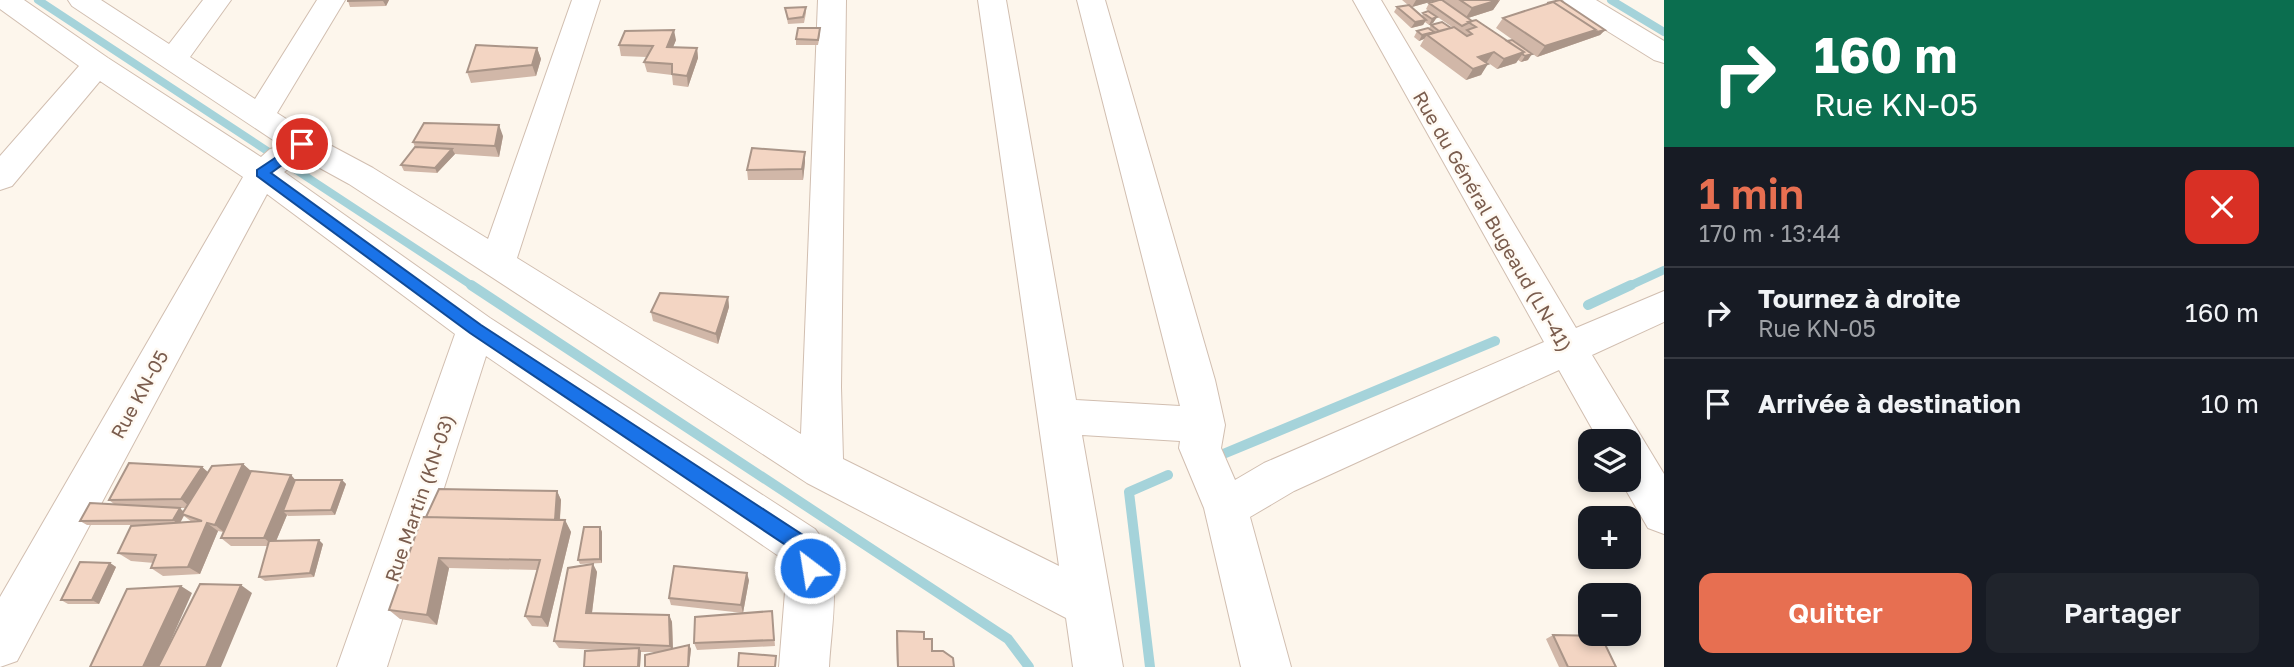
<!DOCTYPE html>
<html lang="fr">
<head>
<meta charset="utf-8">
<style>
	:root { --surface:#171b24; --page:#20242c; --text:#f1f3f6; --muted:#9ea1a6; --line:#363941; --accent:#e76f51 }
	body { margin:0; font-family:"Golos Text",sans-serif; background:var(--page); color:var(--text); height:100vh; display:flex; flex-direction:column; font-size:26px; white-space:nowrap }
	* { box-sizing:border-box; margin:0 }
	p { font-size:23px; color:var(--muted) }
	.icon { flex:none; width:38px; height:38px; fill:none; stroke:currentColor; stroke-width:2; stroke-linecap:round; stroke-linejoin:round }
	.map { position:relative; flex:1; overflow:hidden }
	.panel { display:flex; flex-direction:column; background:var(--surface); width:630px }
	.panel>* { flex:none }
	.top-card { background:#0b6e4f; color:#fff; overflow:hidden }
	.controls { position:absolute; left:1578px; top:429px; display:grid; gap:14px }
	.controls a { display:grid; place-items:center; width:63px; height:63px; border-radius:14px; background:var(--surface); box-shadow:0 4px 10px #0003; font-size:35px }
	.pin { position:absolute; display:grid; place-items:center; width:60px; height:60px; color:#fff; margin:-30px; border:4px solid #fff; border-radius:50%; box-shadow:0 2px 7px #0007 }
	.me { position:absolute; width:77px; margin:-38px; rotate:329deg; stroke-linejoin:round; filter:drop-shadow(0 0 5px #0008) }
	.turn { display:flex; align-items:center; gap:24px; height:147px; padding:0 35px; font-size:32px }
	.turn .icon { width:91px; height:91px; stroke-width:2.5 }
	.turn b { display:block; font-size:49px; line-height:60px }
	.round { display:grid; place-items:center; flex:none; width:74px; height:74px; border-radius:14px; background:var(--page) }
	.summary { display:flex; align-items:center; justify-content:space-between; height:119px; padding:0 35px }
	h1 { font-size:42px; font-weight:600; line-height:52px; color:var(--accent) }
	.cta { display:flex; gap:14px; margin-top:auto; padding:14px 35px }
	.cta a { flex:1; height:80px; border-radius:14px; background:var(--accent); color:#fff; font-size:28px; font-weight:600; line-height:80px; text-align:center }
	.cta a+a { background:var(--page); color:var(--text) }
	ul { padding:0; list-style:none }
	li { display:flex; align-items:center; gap:21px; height:91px; padding:0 35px; border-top:2px solid var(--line) }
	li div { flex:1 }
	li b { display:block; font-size:26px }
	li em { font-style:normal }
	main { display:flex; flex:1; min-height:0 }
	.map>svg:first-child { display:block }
</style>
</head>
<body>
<main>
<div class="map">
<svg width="1664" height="667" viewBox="0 0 1664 667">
	<rect width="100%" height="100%" fill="#fdf6ec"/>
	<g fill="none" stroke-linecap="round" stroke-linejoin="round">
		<path stroke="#a5d3da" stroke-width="8" d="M38,0L474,287
			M1611,0L1664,32
			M1627,287L1664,270"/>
		<path stroke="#a5d3da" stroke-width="10" d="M471,285L1008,639L1029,667
			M1588,305L1631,285
			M1216,457L1495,341
			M1150,667L1129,492L1168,475"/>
		<defs>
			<path id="minor" d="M0,0H24L108,58L261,157L270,149L282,146L72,6L68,0H101L169,44L203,0H231L190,57L255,99L317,0H345L277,113L313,136L373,168L488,239L572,0H600L517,258L801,434L818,0H846L841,387L843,459L1059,566L978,0H1006L1076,400L1180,406L1077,0H1105L1215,380L1225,425L1221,448L1235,480L1264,463L1544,342L1353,0H1381L1576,328L1664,291V322L1592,355L1664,474V534L1648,528L1620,480H1629V441H1599L1559,370L1294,491L1250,517L1291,667H1241L1204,508L1179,448L1180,441L1082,435L1123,667H1073L1066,618L807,483L349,184L298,156L294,165L284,172L490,318L815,529C845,566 831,623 829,667H779L787,567L783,559L486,356L387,667H337L455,334L267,194L17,661L0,667V597L243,177L100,81L12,186L0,190V156L79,66L0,9Z
				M1563,0H1596L1664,41V63L1654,60L1567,6Z"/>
		</defs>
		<use href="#minor" stroke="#d1beb0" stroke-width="2"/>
		<use href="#minor" fill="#fff" fill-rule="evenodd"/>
	</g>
	<path fill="#d1b7a8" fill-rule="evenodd" d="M348,0H389L386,6L350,7L348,1Z
		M1402,0H1437L1412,7L1422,16L1423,13L1437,17L1433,23L1429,25L1425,22L1423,25L1411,28L1394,12L1397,7L1408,5Z
		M1438,0H1500L1493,10L1468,18L1507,41L1528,60L1521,62L1518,60L1516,63L1497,69L1487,62L1481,75L1466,80L1420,46L1424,39L1419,41L1414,37L1417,31L1429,28L1431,25L1452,27L1426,9L1429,3Z
		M806,7V13L804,23L788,24L785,8Z
		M1503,18L1605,30L1600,35L1537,57L1496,28Z
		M820,34L818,45H796V39Z
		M676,40L673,47L697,48L698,58L688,87L673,85L672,75L647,72L644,62L647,57L621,56L619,45Z
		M537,48L541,59L536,76L471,83L467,72Z
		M503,136L499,157L455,154L437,173L404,171L401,165L415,147L413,142Z
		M805,162L803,180H748L747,170Z
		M728,297L729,307L718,344L653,321L651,312Z
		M243,464L251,471L291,475L295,480H342L346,484L335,515L288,516L287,515L276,541L323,544L314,577L265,581L259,577L268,546H231L221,538L223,532L218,531L200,574L163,576L151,568L154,563L131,561L118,553L148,525H87L80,521L114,504L109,500L202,467L208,472ZM172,508H186L184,512ZM184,516L192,522L180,523Z
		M557,491L561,500L560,520H565L571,532L548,627L532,626L525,616L537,570L449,568L437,625L400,619L389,610L426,517Z
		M600,527L602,532V563L580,564L578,560Z
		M110,563L116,567L99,604H68L61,600Z
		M593,564L597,572L592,613L669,615L672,622L673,649L689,645L691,649L689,667H645L658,652H641L640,667L601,650L559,648L554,641Z
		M749,580L743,613L671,605L669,598Z
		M772,611L775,646L697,650L694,643Z
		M897,631L924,639L932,651L954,667H897L896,638Z
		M1553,635L1616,667H1559L1546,639Z"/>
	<path fill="#aa9588" d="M384,0H389L386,6L383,1Z
		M1416,0H1437L1412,7Z
		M1500,0L1493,10L1465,19L1472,8Z
		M1437,17L1433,23L1429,25L1432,19Z
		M1426,20L1423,25L1411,28L1415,22Z
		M674,30L676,40L669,57L667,47Z
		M1596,30H1605L1600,35L1537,57L1545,46Z
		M1434,32L1427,35L1424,39L1419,41L1422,35Z
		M537,48L541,59L536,76L532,65Z
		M697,48L698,58L688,87L687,76Z
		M1494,52L1487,62L1471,67L1478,57Z
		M1524,52L1516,63L1497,69L1504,59Z
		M1532,54L1528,60L1521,62L1525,56Z
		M1488,64L1481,75L1466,80L1473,69Z
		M499,125L503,136L499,157L495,146Z
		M452,149L455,154L437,173L435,168Z
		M805,152V162L803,180L802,169Z
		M728,297L729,307L718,344L716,334Z
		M243,464L253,473L225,533L215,525Z
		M202,467L212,476L191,508L181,499Z
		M291,475L299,484L283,511L287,515L274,546L264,538Z
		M342,480L346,484L335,515L331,510Z
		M557,491L561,500L559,531L555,523Z
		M180,508L185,513L179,525L173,520Z
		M565,520L571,532L548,627L541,617Z
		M207,523L218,531L200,574L188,567Z
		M600,527L602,532V563L600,559Z
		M319,540L323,544L314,577L310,573Z
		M439,558L449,568L437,625L427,615Z
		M110,563L116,567L99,604L92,600Z
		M593,564L597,572L591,620L586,613Z
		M747,573L749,580L743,613L741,605Z
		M241,585L252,593L221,667H206Z
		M181,586L192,593L159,667H143Z
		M669,615L672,622L673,653L670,646Z
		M689,645L691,649L689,667H688Z
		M639,648L641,651L640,667H638Z"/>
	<path fill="#f3d5c3" stroke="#aa9588" stroke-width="2" d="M348,0H384L348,1Z
		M1439,0H1442L1472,21L1462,26L1429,3Z
		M1460,0H1498L1472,8Z
		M1560,0L1605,30L1593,33L1596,30L1553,2L1547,3Z
		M1553,2L1596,30L1545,46L1503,18Z
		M1409,5L1426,20L1415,22L1397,7Z
		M806,7L803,17L788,19L785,8Z
		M1428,11L1437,17L1432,19L1423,13Z
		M1476,20L1524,52L1504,59L1494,52L1478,57L1488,64L1473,69L1427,35L1454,27L1467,36L1472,34L1467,30L1476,27L1468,22Z
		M1442,22L1451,28L1439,31L1431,25Z
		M798,28H820L818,40L796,39Z
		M1428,28L1434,32L1422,35L1417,31Z
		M674,30L667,47L697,48L687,76L672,74V64L644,62L653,46L619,45L625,31Z
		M1512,40L1532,54L1525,56L1522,54L1524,52L1507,41Z
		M476,45L537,48L532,65L467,72Z
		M424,123L499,125L495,146L413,142Z
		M415,147L452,149L435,168L401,165Z
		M752,148L805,152L802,169L747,170Z
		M660,293L728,297L716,334L651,312Z
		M129,463L202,467L181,499L109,500Z
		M243,464L215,525L207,523L188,567L151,568L156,555L118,553L131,526L202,521L182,514L212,466Z
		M251,471L291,475L264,538H221Z
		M295,480H342L331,510L283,511Z
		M439,489L557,491L555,520L426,517Z
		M90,503L180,508L173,520L80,521Z
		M422,517L565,520L541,617L525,616L540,560L439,558L427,615L389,610Z
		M584,527H600V559L578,560Z
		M319,540L310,573L259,577L269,541Z
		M80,562L110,563L92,600H61Z
		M593,564L586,613L669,615L670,646L554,641L568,568Z
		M674,566L747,573L741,605L669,598Z
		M200,584L241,585L206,667H158Z
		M181,586L143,667H90L127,589Z
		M772,611L774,640L694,643L695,617Z
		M897,631L924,632V639H932V651H943L953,658L954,667H898Z
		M1553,635L1601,636L1616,667H1568Z
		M689,645L688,667H645V655Z
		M639,648L638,667H584L585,651Z
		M739,653L776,656L775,667H738Z"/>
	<path fill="#1a73e8" stroke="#114b97" stroke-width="2" d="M302,140L307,141V147L271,173L481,325L806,537C813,548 822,561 816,574L810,577L803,574L793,550L470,333L257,176V170Z"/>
	<g text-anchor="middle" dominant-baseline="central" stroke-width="5" stroke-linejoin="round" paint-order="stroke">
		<g font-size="19" fill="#7a5c4d" stroke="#fffaf3">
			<text transform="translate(1493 221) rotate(60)">Rue du Général Bugeaud (LN-41)</text>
			<text transform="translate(139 394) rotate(-61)">Rue KN-05</text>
			<text transform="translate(419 498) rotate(-71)">Rue Martin (KN-03)</text>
		</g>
	</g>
</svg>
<div class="controls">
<a><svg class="icon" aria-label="layers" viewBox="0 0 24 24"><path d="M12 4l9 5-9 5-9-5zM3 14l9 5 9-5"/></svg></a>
<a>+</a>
<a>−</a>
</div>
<div class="pin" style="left:302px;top:144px;background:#d93025"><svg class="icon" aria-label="arrive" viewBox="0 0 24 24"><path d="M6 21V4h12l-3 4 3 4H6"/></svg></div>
<svg class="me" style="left:810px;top:568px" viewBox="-20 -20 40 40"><circle r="17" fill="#1a73e8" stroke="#fff" stroke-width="3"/><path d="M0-11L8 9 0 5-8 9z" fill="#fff"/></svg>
</div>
<section class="panel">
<div class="top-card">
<div class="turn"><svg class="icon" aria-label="right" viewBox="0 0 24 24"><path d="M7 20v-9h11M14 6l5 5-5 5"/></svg><div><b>160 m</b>Rue KN-05</div></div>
</div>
<div class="summary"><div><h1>1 min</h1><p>170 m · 13:44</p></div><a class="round" style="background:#d93025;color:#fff"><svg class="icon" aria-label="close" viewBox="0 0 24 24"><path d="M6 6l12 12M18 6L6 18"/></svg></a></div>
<ul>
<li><svg class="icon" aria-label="right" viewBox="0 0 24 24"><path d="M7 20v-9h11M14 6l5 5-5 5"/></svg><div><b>Tournez à droite</b><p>Rue KN-05</p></div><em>160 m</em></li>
<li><svg class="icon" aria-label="arrive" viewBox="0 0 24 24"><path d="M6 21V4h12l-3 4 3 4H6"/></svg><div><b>Arrivée à destination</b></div><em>10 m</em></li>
</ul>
<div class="cta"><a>Quitter</a><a>Partager</a></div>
</section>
</main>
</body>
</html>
